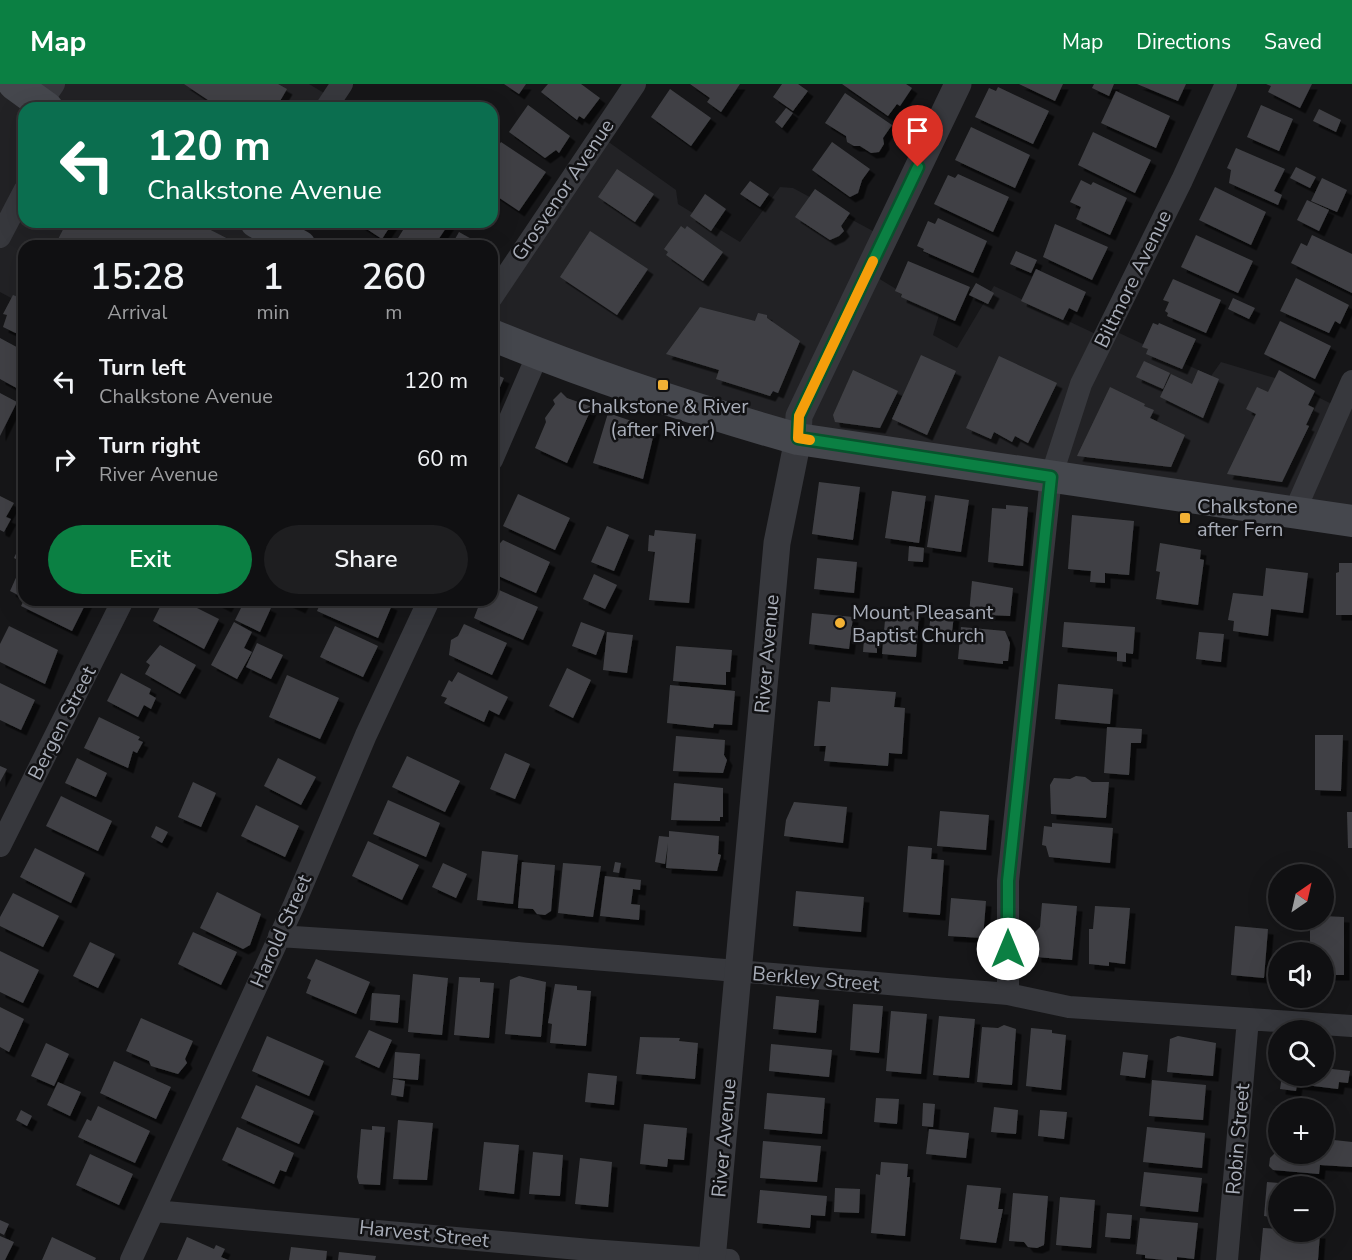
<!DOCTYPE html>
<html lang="en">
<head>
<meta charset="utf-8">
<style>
	:root { --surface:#101012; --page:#1e1e20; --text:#f1f3f6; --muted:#9c9d9f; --line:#303032; --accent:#0b8043 }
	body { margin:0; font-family:"Nunito Sans",sans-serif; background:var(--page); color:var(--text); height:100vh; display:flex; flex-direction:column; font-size:22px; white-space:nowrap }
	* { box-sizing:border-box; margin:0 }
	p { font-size:20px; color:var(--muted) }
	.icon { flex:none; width:33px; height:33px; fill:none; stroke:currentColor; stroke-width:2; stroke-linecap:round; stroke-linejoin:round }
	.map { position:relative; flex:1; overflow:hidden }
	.sheet { position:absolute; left:18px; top:156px; width:480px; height:366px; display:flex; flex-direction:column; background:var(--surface); border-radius:18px; box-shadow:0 6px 24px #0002,0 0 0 2px var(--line) }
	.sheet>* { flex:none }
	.hud { position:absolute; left:18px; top:18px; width:480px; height:126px; border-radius:18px; box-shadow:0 6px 24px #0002,0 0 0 2px var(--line); background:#0b6e4f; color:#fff; overflow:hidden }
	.needle { width:39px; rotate:34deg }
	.fabs { position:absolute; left:1268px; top:780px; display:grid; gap:12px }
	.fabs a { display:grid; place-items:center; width:66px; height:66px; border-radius:50%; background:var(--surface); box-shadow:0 6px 24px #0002,0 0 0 2px var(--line); font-size:30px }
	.pin { position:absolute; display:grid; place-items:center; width:51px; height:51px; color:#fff; margin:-62px -26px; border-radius:50% 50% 50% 0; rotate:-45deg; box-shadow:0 0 6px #0007 }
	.pin .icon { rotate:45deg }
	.me { position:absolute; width:66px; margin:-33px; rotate:0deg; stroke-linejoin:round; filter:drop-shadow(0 0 4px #0008) }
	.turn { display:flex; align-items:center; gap:21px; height:126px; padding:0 30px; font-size:27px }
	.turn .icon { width:78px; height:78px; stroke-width:2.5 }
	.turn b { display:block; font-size:42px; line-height:51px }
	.eta { display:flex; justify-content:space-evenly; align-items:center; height:102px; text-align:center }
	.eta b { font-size:36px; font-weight:600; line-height:42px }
	.action { display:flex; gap:12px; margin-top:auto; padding:12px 30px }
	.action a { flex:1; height:69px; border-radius:36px; background:var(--accent); color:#fff; font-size:24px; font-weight:600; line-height:69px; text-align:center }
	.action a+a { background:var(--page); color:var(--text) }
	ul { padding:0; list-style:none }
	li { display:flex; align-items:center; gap:18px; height:78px; padding:0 30px }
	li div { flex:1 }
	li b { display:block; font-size:22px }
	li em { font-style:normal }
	header { display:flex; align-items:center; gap:36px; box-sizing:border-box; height:84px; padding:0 30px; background:var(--accent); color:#fff }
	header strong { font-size:28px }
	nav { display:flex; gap:33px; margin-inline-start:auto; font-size:21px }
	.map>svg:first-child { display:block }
</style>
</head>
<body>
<header>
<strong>Map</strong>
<nav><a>Map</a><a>Directions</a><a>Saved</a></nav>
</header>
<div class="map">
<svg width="1352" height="1176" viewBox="0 0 1352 1176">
	<defs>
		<filter id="shadow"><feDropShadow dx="5.5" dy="5.5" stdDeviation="0" flood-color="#0009"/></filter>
	</defs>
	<rect width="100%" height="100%" fill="#161618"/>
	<path fill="#222225" d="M0,0H309L329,12L330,24H24V138H256L284,162H24V221L0,208Z
		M603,54L676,106L678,120L740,158L780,103L793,104L884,153L873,191L939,231L933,251L957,264L994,202L1100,252L1115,247L1211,292L1221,278L1285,297L1340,324L1352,304V445L791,364L492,258V222Z"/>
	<path fill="#404145" filter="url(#shadow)" d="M184,0H278L287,5L276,24H220Z
		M504,0H526L519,10Z
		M548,0H581L600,14L584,35L579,32L577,36L541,8Z
		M690,0H740L721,28L707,18L710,14Z
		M782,0H798L808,7L793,27L773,13Z
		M842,0H906L912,4L900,22L897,20L888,32Z
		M1019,0H1063L1055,17Z
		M1094,0H1114L1109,12L1092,4Z
		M1137,0H1186L1178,17Z
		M1266,0H1312L1300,24L1268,8L1271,2Z
		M998,3L1049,27L1033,60L975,33L989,4L996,7Z
		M670,5L711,34L691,62L651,33Z
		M1116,7L1170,32L1156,64L1101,39Z
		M845,9L892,41L883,54L884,60L879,68L871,69L860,62H854L847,58L846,52L825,39Z
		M528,21L570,52L559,69L556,66L545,74L509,48Z
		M1261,21L1293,35L1279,67L1247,53Z
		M786,24L793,29L782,44L775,38Z
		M1319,25L1341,36L1336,48L1313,37Z
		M971,43L1030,71L1015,104L955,76Z
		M1093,48L1151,76L1135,109L1078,81Z
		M501,58L546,88L519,127L492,109V71Z
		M832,58L870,85L862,96L858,109L850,113L812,86Z
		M1236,64L1285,85L1274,107L1282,111L1278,121L1229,99L1231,86L1227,84Z
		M1296,83L1316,93L1310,104L1290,94Z
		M617,85L654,110L635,138L598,113Z
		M958,90L1009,113L993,148L934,120L948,91L955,94Z
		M1322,94L1347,106L1337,128L1311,117Z
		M1081,96L1091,101L1093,98L1127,114L1110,151L1076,135L1081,123L1070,118Z
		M750,97L769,110L760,123L740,110Z
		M1215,103L1266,128L1251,161L1199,136Z
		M815,105L850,129L841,142L844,147L839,152L830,156L795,133Z
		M705,110L726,125L711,147L690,132Z
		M1307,116L1329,126L1319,147L1297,136Z
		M938,134L987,157L973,189L923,167L924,165L917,162L928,137L935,140Z
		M67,138H153L158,141L160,138H195L242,162H57L55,161Z
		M356,138H393L382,155Z
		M408,138H450L434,162H400L395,159Z
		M1055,140L1108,163L1092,196L1043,173Z
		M681,142L685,145L687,142L723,168L703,197L666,171L668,168L664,165Z
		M590,147L648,185L617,231L560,193Z
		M459,148L484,162H451Z
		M1196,151L1253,177L1238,209L1181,183Z
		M1312,151L1352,170V209L1291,179L1301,159L1307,162Z
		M1016,167L1037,176L1031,189L1010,180Z
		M908,177L970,203L955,237L901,213L902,210L895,207Z
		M24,180V204L20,202L23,196L17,193Z
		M1036,185L1086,208L1077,228L1069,224L1063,236L1021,217Z
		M1296,194L1349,221L1340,240L1335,237L1329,249L1280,227Z
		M1173,195L1221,216L1206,249L1167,232L1168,229L1165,227L1169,218L1163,216Z
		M976,199L994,209L988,220L969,211Z
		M19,210L24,213V253L3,243L7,231L3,230L13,211L18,213Z
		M1233,214L1255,224L1249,235L1228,225Z
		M700,223L755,237L758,229L767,231V234L800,257L778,309L773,307L770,312L716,295L719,286L666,270Z
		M1280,237L1331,262L1315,295L1264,270Z
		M1153,239L1158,241L1159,239L1196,255L1182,285L1146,270L1148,265L1142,263Z
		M0,254L24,267L22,307L0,295Z
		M921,271L956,287L927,351L892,335Z
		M999,272L1057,299L1028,359L1015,352L1012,358L994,348L991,355L966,344Z
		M1144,277L1170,289L1163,305L1136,293Z
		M853,286L898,307L880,344L835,338L833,331Z
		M1198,286L1219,295L1203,334L1160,313L1171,290L1192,300Z
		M1279,286L1315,307L1308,321L1314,324L1306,341L1309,342L1282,398L1227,390L1256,330L1246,325L1257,303L1268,308Z
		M492,289L504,294L492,321Z
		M1110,303L1145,320L1144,322L1154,326L1150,334L1185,351L1171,383L1077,372Z
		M561,308L567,314L592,323L567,379L535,364L546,338L545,334L555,320L553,316Z
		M0,309L17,318L0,352Z
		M608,329L655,345L643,395L593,379Z
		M819,398L860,403L853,456L812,450Z
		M892,407L926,412L919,459L885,454Z
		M518,410L570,434L555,466L503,442Z
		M935,411L969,416L961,468L927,463Z
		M0,412L14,419L6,433L11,435L4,448L0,446Z
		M1006,421L1028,423L1023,482L988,478L992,424L1006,425Z
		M1072,431L1134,437L1129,491L1105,489V499L1090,498L1091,487L1068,485Z
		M607,442L629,451L614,487L591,478Z
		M655,446L696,450L689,519L649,516L655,468L648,467L649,451L654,452Z
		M24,453V479L14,474Z
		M503,456L550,478L536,509L492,489L496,472L493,467Z
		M1160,459L1201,466L1200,475L1204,476L1198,521L1156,515L1160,488L1156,487Z
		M909,462L924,464L923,478L908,477Z
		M817,474L857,478L854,509L814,505Z
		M1339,479H1352V531H1336V489L1339,488Z
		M1266,484L1308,489L1303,529L1271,525L1268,552L1233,547L1234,537L1228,536L1233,509L1263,512Z
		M19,487L24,490V514L10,507Z
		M594,490L617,501L605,525L583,515Z
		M972,497L1013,504L1010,532L969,530Z
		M492,503L538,523L523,556L474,534L479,521L475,519L477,516H492Z
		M24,516H84L87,517L72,547L21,522Z
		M172,516H181L219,535L204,565L153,537L161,521L167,524Z
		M213,516H230L226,523Z
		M245,516H254L271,524L260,548L235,536Z
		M283,516H304L300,524Z
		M322,516H380L392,521L378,554L317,527Z
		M886,525L919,528L916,573L882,570Z
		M812,529L853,533L849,565L809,560Z
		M931,529L954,531L952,548L929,546Z
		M234,538L252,548L244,564L252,568L237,595L211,581Z
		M581,538L605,547L596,571L572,562Z
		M1064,538L1135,543L1133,570L1126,569V578L1117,577V568L1062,563Z
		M464,540L507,559L492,591L449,571L451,556L458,552Z
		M9,542L58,566L45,600L0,578V560Z
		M335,542L378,562L363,593L320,573Z
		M961,543L1005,547L1010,559L1008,577H1003V580L958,575Z
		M607,548L633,551L627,589L603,586Z
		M1199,548L1224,550L1221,578L1196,575Z
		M864,555H877V569L863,568Z
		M257,559L283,571L271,595L246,583Z
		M160,561L196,581L180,610L145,590L150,581L146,578Z
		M676,562L732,566L730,588H726V601L673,597Z
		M567,584L591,596L573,634L549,622Z
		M458,588L508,613L499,631L489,626L484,638L444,619L447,614L441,612L449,596L452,598Z
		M121,589L151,605L149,610L156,614L151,625L144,621L138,633L107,617Z
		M287,591L339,614L320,655L269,633Z
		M0,599L35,616L21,646L0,636Z
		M1058,600L1113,605L1110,640L1055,635Z
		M670,601L735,607L732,641L714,640L713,644L667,639Z
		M831,603L896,608L894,623L905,624L902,670L889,669L888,682L824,677L826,662H814L818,617L830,618Z
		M99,633L140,653L138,656L143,658L137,669L133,667L128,684L84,664Z
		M1107,643L1142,645L1141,659H1131L1129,691L1104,689Z
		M1315,651H1343L1341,707L1315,706Z
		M676,652L725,656L724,671L727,676L723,689L673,687Z
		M505,669L530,680L515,715L490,705Z
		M407,672L460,697L445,728L392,703Z
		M77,674L107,689L96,713L65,699Z
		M278,674L316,693L301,721L264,702Z
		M0,682L7,685L0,698Z
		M1076,692L1085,693L1092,698H1109L1106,734L1051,730L1050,701L1054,694L1070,695Z
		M193,698L216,709L201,743L178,733Z
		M674,699L723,704V733H720V737L671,736Z
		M61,712L112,737L98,767L46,742Z
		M388,716L440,739L426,773L373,750Z
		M794,718L847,723L843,759L784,752L786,736Z
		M256,721L299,742L285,773L241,752Z
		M940,727L989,731L986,766L937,762Z
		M1347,728H1352V764H1348Z
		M1052,739L1113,744L1110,779L1049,773L1046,762L1042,761L1044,742L1052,743Z
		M156,742L168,748L162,759L151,753Z
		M669,747L719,752L718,770L721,771L717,787L666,784L668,759L665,780L655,778L659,752L669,753Z
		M368,757L419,781L402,816L352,792Z
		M908,762L932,764L931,775L944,776L940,831L903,828Z
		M35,764L85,789L71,819L20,793Z
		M482,767L518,771L513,820L477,816Z
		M522,778L555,781L551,827L545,831L537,830L533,825L518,824Z
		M615,778L621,779L619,789L613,788Z
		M443,779L467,790L456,814L432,803Z
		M563,779L601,782L593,833L558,829Z
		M605,792L641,796L640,806L633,805L631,820L640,821L639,836L600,832Z
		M796,807L864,813L861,848L793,842Z
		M217,808L261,830L250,861L243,865L200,844Z
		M13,809L59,832L43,863L0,842V833Z
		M951,814L986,817L983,854L948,852Z
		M1042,819L1077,822L1072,876L1036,873L1035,848L1040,843Z
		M1095,822L1130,824L1125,880L1109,878V882L1089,880V845H1093Z
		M1323,832L1344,833V891H1323V868H1310V836H1323Z
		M1235,842L1268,845L1264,894L1231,891Z
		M193,848L237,868L221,901L178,880Z
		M90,858L115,870L98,904L73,892Z
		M0,867L39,886L23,919L0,908Z
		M316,875L370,898L356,930L306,909L311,896L307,894Z
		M413,890L448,894L442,951L408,948Z
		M519,892L546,898L541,953L505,950L510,896Z
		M459,893L480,894V898L494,899L489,954L454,951Z
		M555,900L577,902V906L591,907L586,962L550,959L552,940L548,939Z
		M372,909L400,911L398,939L370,936Z
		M776,912L819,916L816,949L773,945Z
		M853,920L883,922L879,969L850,966Z
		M0,923L24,935L9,968L0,963Z
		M891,927L927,930L921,990L886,987Z
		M939,932L975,935L969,994L933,991Z
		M141,934L193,957L185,975L187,979L178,990L151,982L149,977L126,967Z
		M1004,941L1016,945L1012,1001L977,998L982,943L998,944Z
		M1031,944L1052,946V949L1066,951L1061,1006L1026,1002Z
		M369,946L392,956L379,984L355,973Z
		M267,952L324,977L309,1012L252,987Z
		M1178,952L1216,959L1213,992L1167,988L1170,955Z
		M640,953L680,954L679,957L698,959L695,995L636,990Z
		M46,959L69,970L54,1002L31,992Z
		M771,960L832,966L829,993L769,987Z
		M395,968L420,970L418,996L393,994Z
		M1123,968L1148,971L1145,994L1120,991Z
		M114,977L171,1003L156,1035L100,1009Z
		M1323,984L1350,987L1348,999L1339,998L1338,1005L1297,1000L1296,1007L1280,1005L1282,992H1323Z
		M588,989L617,992L614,1021L585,1018Z
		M393,995L405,997L403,1013L391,1011Z
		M1152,996L1206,1001L1203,1036L1149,1032Z
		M58,998L81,1008L70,1032L47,1021Z
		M256,1001L314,1027L299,1060L241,1034Z
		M767,1009L825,1014L822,1050L764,1045Z
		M876,1014L899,1015L897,1040L874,1038Z
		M923,1019L935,1020L933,1043L922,1042Z
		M98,1022L150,1047L135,1079L78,1053L87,1035L91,1037Z
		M994,1023L1018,1026L1016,1050L991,1048Z
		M21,1026L32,1032L27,1042L16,1036Z
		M1040,1026L1067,1028L1064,1055L1038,1052Z
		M398,1036L433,1039L427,1096L393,1095Z
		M644,1040L687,1044L684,1076L668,1075L667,1083L640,1080Z
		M372,1042L385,1043L380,1101L359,1100L357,1093L361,1045L372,1046Z
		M237,1043L294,1069L286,1088L280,1086L274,1100L222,1076Z
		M1147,1043L1205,1049L1202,1084L1143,1078Z
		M929,1045L969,1049L966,1074L926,1070Z
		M1275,1053H1278V1070H1323V1060H1333L1334,1056L1352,1058V1083L1320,1081L1319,1090L1273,1086L1269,1082L1270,1074L1274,1070Z
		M763,1057L821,1062L817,1098L760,1094Z
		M484,1058L519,1061L514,1110L479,1106Z
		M533,1068L563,1071L560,1112L529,1110Z
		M90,1070L133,1090L119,1121L76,1101Z
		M580,1074L612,1078L608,1123L575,1120Z
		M881,1078L908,1080L907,1093H910L905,1152L871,1149L876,1090L880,1091Z
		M1144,1088L1202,1094L1198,1128L1140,1122Z
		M1267,1098L1303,1101L1278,1102V1134L1264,1132Z
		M967,1101L1001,1104L998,1125H1003L996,1159L960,1155Z
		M835,1104L860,1105L859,1129L834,1128Z
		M760,1106L827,1112L825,1132L811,1131L810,1144L757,1139Z
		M1013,1109L1048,1112L1044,1161L1037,1164L1028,1163L1024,1158L1009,1157Z
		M1060,1113L1095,1116L1091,1164L1056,1161Z
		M1107,1129L1132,1131L1130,1155L1105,1153Z
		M1140,1134L1198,1139L1194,1175L1177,1173V1176H1164L1145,1174V1171L1136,1170Z
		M0,1136L9,1140L4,1151L0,1149Z
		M1263,1144L1278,1145V1148L1320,1149L1318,1176H1260Z
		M0,1152L14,1158L5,1176H0Z
		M52,1153L96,1174L95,1176H42Z
		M187,1153L214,1165L216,1161L225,1165L221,1173L228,1176H177Z
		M291,1163L327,1167L326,1176H289Z
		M339,1168L376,1172L375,1176H338Z"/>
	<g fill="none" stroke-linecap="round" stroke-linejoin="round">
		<path stroke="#37383d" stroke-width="22" d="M41,19L54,0
			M326,24L342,0
			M0,153L24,107
			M492,213L635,0
			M492,376L538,270
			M1294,429L1352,297
			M0,762L123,516
			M279,852C522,867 765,890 1008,910L1069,923L1352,942
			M1008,910V797L1051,393L1081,300L1182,96L1226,0
			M154,1127L590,1166L729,1176
			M131,1176L294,821L366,651L429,516
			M1227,1176L1248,935"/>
		<path stroke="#37383d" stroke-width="27" d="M712,1176L777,459L798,355L799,332L958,0"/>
		<path stroke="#45474d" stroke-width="32" d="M14,0L47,24
			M256,138L300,162
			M492,251C591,292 695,326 798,355L1352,437"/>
	</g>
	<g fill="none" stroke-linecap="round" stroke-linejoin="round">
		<defs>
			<path id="route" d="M918,83L799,332L798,354L1051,393L1008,797V865"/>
		</defs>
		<use href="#route" stroke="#07532c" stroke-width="15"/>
		<use href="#route" stroke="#0b8043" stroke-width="10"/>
		<path stroke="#f59e0b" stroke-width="10" d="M810,356L798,354L799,332L873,177"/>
	</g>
	<g fill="#f2b134" stroke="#111113" stroke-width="2">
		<rect x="657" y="295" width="12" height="12" rx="3"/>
		<rect x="1179" y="428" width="12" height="12" rx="3"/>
		<circle cx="840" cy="539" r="6"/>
	</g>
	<g text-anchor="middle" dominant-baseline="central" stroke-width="5" stroke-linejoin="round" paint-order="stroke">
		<g font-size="20" fill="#a8adb8" stroke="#111113">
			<text transform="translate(563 106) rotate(-56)">Grosvenor Avenue</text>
			<text transform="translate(1133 195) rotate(-64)">Biltmore Avenue</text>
			<text transform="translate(767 570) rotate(-85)">River Avenue</text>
			<text transform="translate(62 639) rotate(-63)">Bergen Street</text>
			<text transform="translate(281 847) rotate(-66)">Harold Street</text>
			<text transform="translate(816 895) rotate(5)">Berkley Street</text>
			<text transform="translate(724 1054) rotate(-85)">River Avenue</text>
			<text transform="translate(1238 1055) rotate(-85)">Robin Street</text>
			<text transform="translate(424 1150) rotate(6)">Harvest Street</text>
		</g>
		<g font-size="20" fill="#a8adb8" stroke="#111113" text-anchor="start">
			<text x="663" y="322" text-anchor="middle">Chalkstone &amp; River<tspan x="663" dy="23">(after River)</tspan></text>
			<text x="1197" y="422">Chalkstone<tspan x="1197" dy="23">after Fern</tspan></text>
			<text x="852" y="528">Mount Pleasant<tspan x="852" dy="23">Baptist Church</tspan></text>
		</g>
	</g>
</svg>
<div class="fabs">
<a><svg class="needle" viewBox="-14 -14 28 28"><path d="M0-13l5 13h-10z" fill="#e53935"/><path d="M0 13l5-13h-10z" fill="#9c9d9f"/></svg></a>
<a><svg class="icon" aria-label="sound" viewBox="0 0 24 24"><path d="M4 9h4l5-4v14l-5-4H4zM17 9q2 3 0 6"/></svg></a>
<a><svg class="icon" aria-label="search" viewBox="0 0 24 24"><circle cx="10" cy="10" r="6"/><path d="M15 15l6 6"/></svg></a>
<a>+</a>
<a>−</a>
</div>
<div class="pin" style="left:918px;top:83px;background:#d93025"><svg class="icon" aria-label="arrive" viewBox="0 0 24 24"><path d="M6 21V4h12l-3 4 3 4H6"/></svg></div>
<svg class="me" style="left:1008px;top:865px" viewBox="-20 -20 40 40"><circle r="19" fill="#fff"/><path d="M0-13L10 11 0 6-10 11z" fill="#0b8043"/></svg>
<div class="hud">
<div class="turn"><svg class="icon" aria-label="left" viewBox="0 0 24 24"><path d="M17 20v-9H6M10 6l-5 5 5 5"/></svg><div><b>120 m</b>Chalkstone Avenue</div></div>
</div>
<section class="sheet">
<div class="eta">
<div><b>15:28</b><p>Arrival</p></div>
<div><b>1</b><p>min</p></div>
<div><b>260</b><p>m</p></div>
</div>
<ul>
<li><svg class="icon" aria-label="left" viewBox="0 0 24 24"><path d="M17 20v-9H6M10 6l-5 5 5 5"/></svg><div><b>Turn left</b><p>Chalkstone Avenue</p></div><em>120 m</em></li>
<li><svg class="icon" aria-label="right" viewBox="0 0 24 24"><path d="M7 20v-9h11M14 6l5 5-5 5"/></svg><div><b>Turn right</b><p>River Avenue</p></div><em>60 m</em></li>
</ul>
<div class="action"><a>Exit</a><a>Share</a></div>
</section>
</div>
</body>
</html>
